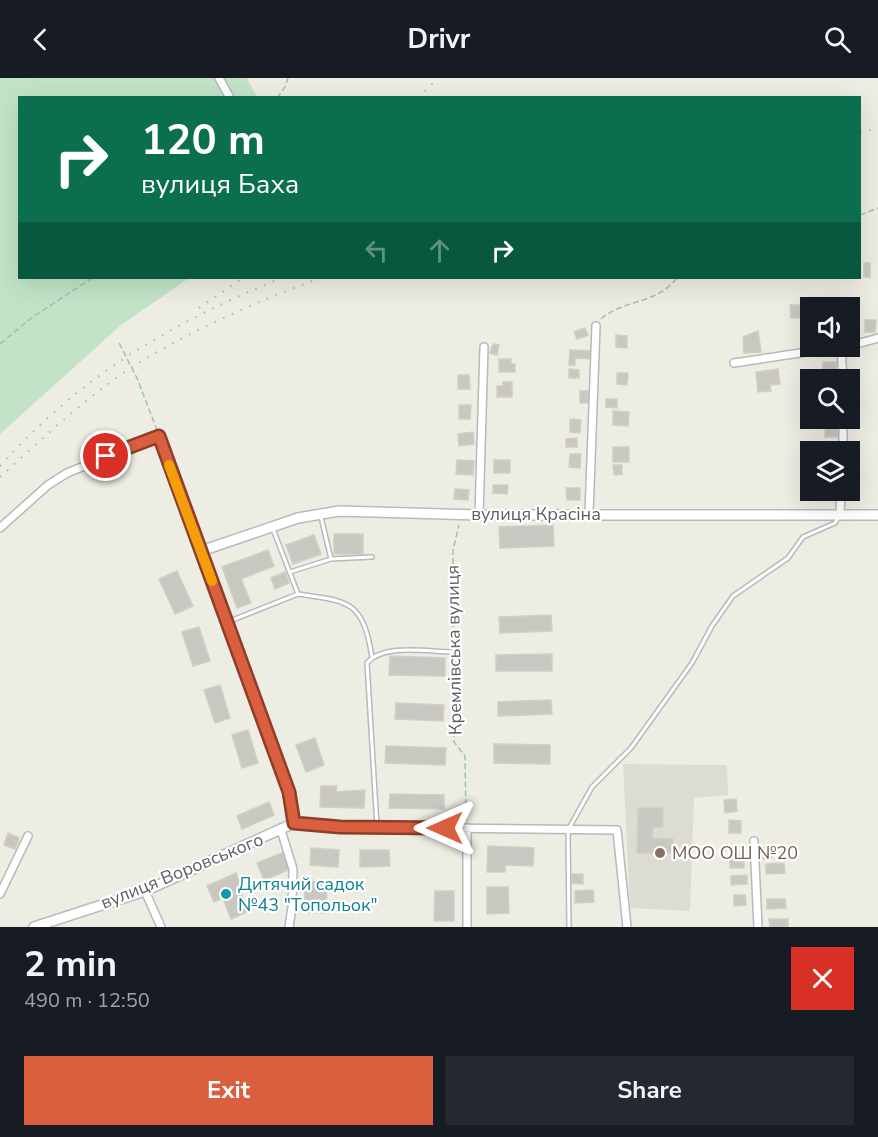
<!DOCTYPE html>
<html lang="en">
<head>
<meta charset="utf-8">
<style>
	:root { --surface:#171b24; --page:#242831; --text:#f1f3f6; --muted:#9ea1a6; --accent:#d95f3f }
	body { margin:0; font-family:"Nunito Sans",sans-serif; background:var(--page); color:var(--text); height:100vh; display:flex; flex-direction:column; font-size:22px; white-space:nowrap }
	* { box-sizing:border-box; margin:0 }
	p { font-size:20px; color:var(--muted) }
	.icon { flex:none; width:33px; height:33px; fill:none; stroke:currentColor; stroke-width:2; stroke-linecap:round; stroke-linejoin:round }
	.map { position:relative; height:849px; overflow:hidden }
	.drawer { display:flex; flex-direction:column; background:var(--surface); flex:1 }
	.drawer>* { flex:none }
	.guide { position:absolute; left:18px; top:18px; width:843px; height:183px; border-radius:0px; box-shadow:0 6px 24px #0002; background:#0b6e4f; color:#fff; overflow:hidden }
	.tools { position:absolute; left:800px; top:219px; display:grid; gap:12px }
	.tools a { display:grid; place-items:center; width:60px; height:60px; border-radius:0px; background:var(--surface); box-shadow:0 6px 24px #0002; font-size:30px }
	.pin { position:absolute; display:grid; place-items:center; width:51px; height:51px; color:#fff; margin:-26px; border:3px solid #fff; border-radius:50%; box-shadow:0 2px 6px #0007 }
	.me { position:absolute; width:66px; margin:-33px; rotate:270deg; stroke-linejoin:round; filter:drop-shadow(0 0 4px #0008) }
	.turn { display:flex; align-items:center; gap:21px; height:126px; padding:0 24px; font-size:27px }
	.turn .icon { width:78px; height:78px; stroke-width:2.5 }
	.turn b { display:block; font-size:42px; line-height:51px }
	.lanes { display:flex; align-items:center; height:57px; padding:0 24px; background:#0003; justify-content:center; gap:30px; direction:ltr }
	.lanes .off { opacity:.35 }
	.round { display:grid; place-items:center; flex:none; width:63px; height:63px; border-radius:0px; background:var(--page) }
	.head { display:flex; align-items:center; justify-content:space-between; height:102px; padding:0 24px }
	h1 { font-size:36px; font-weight:700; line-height:45px }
	.button { display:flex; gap:12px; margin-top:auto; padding:12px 24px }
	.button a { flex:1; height:69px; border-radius:0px; background:var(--accent); color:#fff; font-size:24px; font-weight:700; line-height:69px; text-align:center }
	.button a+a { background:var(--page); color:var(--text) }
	header { display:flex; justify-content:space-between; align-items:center; height:78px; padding:0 24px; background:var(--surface); font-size:27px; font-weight:700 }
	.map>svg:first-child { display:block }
</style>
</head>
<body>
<header><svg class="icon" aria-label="back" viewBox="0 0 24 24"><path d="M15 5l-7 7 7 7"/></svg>Drivr<svg class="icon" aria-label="search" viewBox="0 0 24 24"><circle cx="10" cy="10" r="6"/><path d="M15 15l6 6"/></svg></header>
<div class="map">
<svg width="878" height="849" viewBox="0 0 878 849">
	<rect width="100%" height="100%" fill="#edede4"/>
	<path fill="#dddcd3" d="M623,686L727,687L728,717L694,720L690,833L630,830Z"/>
	<path fill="#c3e3c7" d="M0,0H247L257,19L20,20V200H189L121,247L0,356Z"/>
	<path fill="#c9c7c1" stroke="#d1cfc3" stroke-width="1.5" d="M864,185H870V199H864Z
		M790,227H801V240H791Z
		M865,242H876L875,254H865Z
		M585,250L588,257L577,261L574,254Z
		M758,253L761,274L744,275L743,259Z
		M616,257L627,258V270L616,269Z
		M804,257H810V268L814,269L804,270Z
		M493,266L499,267L497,277L490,275Z
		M570,272L592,273V281L575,280V287H569Z
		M499,281H511V286H515V294H499Z
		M823,284H836V293H823Z
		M569,291L579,292V300H569Z
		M778,291L780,306L770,307L771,313L758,314L756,294Z
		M617,295H628L627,307L617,306Z
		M458,297H469L470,311H458Z
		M503,304H512V319H497V308H503Z
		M580,313H588V325H580Z
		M606,321H617V330L606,329Z
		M459,327H471L470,341H459Z
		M613,333L629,334L628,348L613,347Z
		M570,341L581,342L580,355L570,354Z
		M825,345H838V359H825Z
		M473,354L474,366L459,368L458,356Z
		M577,360V369H566V361Z
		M613,369H629V384H613Z
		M819,370L837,371V374H818Z
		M570,376H581L580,390L569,389Z
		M457,382L474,383L473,397L456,396Z
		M494,382H510V395H494Z
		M613,387H622V396L614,397Z
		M493,407H508L507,416L493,415Z
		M566,410H580V422H567Z
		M455,411L469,412L468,422L454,421Z
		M822,412H839L838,419H822Z
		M553,447L554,468L500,470L499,449Z
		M334,456H363V476H334Z
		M314,457L321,476L293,486L286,467Z
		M268,472L274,488L241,501L251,525L237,530L222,489Z
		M177,493L193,528L175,536L159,501Z
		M285,494L289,505L275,511L271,500Z
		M551,537L552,553L500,555L499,539Z
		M199,549L210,583L193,588L182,554Z
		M552,576V593H496V577Z
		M390,578L445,580V598L389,597Z
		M220,607L230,640L215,645L204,612Z
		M551,622L552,636L498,638V624Z
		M396,625L444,627L443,643L395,641Z
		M248,652L258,685L242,690L232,657Z
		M315,660L324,687L306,694L296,667Z
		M494,666L550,667V686L494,685Z
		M386,668L446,670L445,687L385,685Z
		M321,708H337L336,714L365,712L364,730L320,729Z
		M390,716L444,717V731L389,730Z
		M736,721L737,733L725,735L724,722Z
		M269,724L274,737L242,751L237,738Z
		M638,730H663V749H653L652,760L673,761V775H637Z
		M729,742L741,743V755H729Z
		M8,755L19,760L15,771L4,767Z
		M488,768L534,770L533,788L505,787V794H487Z
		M770,769L772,780L760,782L759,771Z
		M311,770L339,772L338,789L310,787Z
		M360,772H389L390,788L360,789Z
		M284,774L291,791L264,802L257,785Z
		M730,776H744V790H730Z
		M784,785L785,795L766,796V786Z
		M236,795L243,811L240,813L249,833L231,841L223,820L214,824L207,808Z
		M572,796H583V806L572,805Z
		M747,797V806L731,807V798Z
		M305,803L327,804L326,835L304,834Z
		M487,809H508L509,835L487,836Z
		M593,812L594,824L575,825V813Z
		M435,813H454V843H434Z
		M734,817H745L746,827L734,828Z
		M767,821H785L786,830L767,831Z
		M769,841H788V849H770Z"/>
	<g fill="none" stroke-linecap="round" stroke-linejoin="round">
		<defs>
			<path id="lane" d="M331,481L372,479
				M290,494L331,481L321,439
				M298,516C349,523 363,523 372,579
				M230,543L298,516L273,451
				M377,748L367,585C384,565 428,574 453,574
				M569,849L568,752L592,709L631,670L692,585L712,548L733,518L788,480L803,459L835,445L839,438"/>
			<path id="street" d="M219,0L230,20
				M849,268L878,260
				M841,270L843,302
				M734,285L846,268
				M843,374V340
				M589,435L596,248
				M479,437L484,269
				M840,437L841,412
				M0,450L48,407L67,395L159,358L201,473
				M294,745L340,749L617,752L627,849
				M281,752L293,791L292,829L289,849
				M754,763L758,849
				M145,813L161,849
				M0,816L28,758
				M467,849V750"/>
			<path id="secondary" d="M34,849L145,813L294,745L289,714L201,473L298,440L339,433L479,437H878"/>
		</defs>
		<use href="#lane" stroke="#b7b9bd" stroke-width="6"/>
		<use href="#street" stroke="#b7b9bd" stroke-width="10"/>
		<use href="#secondary" stroke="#b8babf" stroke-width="12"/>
		<path stroke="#9cc3ad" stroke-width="1.5" stroke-dasharray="6 3" stroke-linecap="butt" d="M277,20L285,9L288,0
			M860,137L878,130
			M601,241C625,220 654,228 677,200
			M119,265L137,300L157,352
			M0,266L30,241L92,200
			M453,567V472L459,447
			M452,581L454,664L465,678L466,743"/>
		<use href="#lane" stroke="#fff" stroke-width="3"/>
		<use href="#street" stroke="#fff" stroke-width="7"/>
		<use href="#secondary" stroke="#fff" stroke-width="9"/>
		<path stroke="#b4b5b5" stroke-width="2" stroke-dasharray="1.5 8" stroke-linecap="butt" d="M418,20L438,0
			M860,54L878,50
			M199,230L243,200
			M0,388C83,296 168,247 281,200
			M0,399C42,361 86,319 134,288C193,251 256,224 320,200"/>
	</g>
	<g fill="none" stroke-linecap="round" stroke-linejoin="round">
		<defs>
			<path id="route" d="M106,378L159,358L289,714L294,745L340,749L445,750"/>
		</defs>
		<use href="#route" stroke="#8d3e29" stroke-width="15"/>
		<use href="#route" stroke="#d95f3f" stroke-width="10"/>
		<path stroke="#f59e0b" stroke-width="10" d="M169,387L212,503"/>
	</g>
	<circle fill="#8d6e63" stroke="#fff" stroke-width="2" cx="660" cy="775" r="6"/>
	<circle fill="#0f9aa8" stroke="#fff" stroke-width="2" cx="226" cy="816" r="6"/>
	<g text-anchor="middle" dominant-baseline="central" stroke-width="4.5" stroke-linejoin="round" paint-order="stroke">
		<g font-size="18" fill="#5c5f63" stroke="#fff">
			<text x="536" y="436">вулиця Красіна</text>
			<text transform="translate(454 572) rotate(-91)">Кремлівська вулиця</text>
			<text transform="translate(182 793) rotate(-22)">вулиця Воровського</text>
		</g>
		<g font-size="18" fill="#785e54" stroke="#fff" text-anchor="start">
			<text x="672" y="775">МОО ОШ №20</text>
		</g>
		<g font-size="18" fill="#0d838f" stroke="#fff" text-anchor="start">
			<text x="238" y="806">Дитячий садок<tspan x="238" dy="21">№43 "Топольок"</tspan></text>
		</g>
	</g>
</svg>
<div class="tools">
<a><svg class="icon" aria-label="sound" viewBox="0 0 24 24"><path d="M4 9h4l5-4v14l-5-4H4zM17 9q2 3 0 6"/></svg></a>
<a><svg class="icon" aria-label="search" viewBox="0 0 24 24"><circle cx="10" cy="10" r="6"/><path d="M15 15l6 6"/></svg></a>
<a><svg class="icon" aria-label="layers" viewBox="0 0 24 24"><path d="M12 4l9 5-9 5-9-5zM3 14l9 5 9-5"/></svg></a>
</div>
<div class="pin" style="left:106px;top:378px;background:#d93025"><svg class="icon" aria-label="arrive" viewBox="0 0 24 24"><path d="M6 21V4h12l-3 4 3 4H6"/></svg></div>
<svg class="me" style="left:445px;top:750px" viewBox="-20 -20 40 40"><path d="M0-17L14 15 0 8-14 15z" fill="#d95f3f" stroke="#fff" stroke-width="4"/></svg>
<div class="guide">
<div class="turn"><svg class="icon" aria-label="right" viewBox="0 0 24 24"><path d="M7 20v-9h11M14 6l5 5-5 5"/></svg><div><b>120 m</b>вулиця Баха</div></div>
<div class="lanes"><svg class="icon off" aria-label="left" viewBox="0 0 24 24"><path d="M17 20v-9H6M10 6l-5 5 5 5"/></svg><svg class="icon off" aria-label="ahead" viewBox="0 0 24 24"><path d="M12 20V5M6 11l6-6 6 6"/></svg><svg class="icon" aria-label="right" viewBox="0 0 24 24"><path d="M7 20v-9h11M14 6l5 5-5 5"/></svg></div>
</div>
</div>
<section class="drawer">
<div class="head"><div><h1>2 min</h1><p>490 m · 12:50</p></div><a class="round" style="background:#d93025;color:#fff"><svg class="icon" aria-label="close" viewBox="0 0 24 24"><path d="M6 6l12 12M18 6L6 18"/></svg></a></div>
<div class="button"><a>Exit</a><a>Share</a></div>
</section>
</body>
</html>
